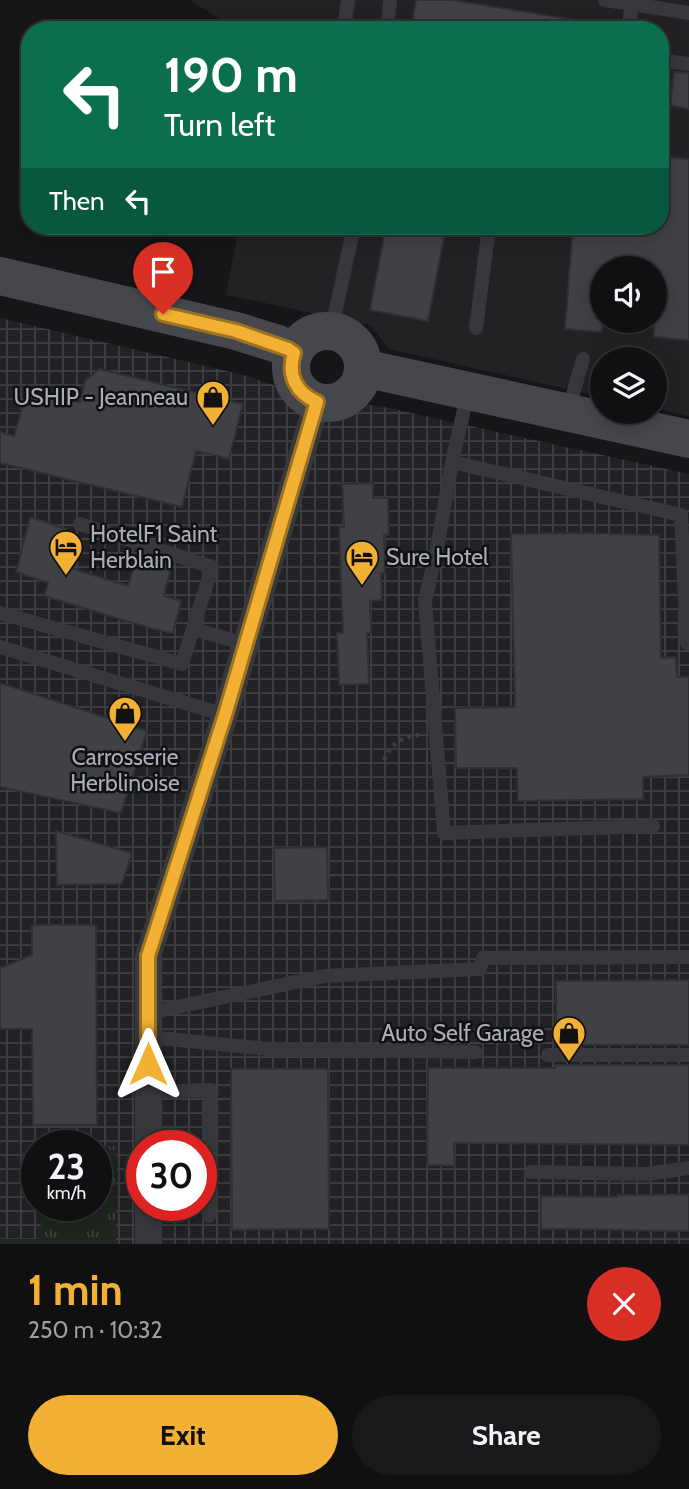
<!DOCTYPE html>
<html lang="en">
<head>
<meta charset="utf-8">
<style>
	:root { --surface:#101012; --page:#19191b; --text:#f1f3f6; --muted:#9c9d9f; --line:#303032; --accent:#f2b134 }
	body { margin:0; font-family:Cabin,sans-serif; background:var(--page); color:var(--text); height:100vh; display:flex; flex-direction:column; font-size:26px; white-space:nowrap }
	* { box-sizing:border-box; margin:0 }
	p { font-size:23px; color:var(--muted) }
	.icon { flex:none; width:38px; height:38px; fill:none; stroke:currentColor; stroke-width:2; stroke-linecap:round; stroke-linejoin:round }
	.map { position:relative; height:1244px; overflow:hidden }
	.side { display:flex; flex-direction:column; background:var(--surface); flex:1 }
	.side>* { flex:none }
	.hud { position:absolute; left:21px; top:21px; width:648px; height:214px; border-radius:28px; box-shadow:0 4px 18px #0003,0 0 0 2px var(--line); background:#0b6e4f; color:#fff; overflow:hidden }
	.buttons { position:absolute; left:590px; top:256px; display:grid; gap:14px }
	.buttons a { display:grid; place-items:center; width:77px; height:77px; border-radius:50%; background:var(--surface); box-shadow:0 4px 18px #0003,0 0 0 2px var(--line); font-size:35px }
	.speed { position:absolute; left:21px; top:1130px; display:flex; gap:14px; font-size:35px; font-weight:700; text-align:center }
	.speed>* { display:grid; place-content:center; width:91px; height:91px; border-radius:50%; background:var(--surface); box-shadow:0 4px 18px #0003,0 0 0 2px var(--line); line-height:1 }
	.speed small { font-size:18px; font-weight:400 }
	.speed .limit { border:10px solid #d22; background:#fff; color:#111 }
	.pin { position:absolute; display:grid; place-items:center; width:60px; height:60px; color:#fff; margin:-72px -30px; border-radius:50% 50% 50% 0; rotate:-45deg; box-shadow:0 0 7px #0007 }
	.pin .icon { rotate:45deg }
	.me { position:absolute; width:77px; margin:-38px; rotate:0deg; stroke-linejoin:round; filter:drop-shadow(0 0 5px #0008) }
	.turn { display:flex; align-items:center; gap:24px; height:147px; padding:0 28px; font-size:32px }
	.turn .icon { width:91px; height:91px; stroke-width:2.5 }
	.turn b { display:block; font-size:49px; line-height:60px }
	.then { display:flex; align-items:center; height:66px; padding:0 28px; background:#0003; gap:14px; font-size:26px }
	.round { display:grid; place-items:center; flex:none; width:74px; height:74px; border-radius:37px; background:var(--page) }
	.summary { display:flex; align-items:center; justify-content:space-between; height:119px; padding:0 28px }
	h1 { font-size:42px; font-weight:800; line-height:52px; color:var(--accent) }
	.cta { display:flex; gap:14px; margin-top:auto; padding:14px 28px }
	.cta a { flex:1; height:80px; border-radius:42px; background:var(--accent); color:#111; font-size:28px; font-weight:800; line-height:80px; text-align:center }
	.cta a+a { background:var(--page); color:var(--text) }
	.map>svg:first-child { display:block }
</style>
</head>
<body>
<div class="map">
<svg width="689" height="1244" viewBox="0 0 689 1244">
	<defs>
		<pattern id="industrial-grid" width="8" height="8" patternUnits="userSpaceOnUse" patternTransform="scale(1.75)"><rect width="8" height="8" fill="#222225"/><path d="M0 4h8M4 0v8" fill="none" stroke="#3f3f43"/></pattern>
		<pattern id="grass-tufts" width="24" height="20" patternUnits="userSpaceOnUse" patternTransform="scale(1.75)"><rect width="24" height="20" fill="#1e261f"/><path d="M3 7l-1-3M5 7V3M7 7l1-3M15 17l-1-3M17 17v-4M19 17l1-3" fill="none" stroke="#3c433d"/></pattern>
	</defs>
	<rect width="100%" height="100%" fill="#161618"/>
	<path fill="#222225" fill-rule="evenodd" d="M190,0H689V416L655,409L654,359H602V397L389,349L370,325L226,295L239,226H660V30H229L218,18ZM602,268H654V320H602Z"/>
	<path fill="url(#industrial-grid)" fill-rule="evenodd" d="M0,318L244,375L300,394L384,407L689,474V1244H0ZM37,1146H96V1206H37ZM142,1146H201V1206H142Z"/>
	<path fill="url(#grass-tufts)" d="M117,1146L116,1244H0V1239H36L47,1206H96V1147Z"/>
	<path fill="#404145" stroke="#303034" stroke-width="2" d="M416,0H451L571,19V30H411Z
		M674,72L689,73V109L670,105Z
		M660,156L689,159V340L654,337V268H602V332L565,329L573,226H660Z
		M386,226H446L428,321L370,310Z
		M99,369L243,404L229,459L196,451L182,507L0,463V432L14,436L27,391L80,402L85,381Z
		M373,483V498H388L389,535H384L385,573H381L382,600L370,601L371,633H367L369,684L339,685L337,633H343L339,527H344L342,484Z
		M30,517L66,529L58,564L128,586L138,553L172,564L164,596L181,601L173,633L153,629L44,596L48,583L16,572Z
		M579,533L659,535L661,658L676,657L677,677H689V775L643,777V799L518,801L517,768H456L455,708L515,707L511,534Z
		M0,683L147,731L121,813L0,787Z
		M56,831L132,853L122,884L57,885Z
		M327,847L328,900L275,901L274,848Z
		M32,925H96L97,1125H33L32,1029H0V968L32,955Z
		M689,980V1045H556V981Z
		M555,1065H689V1145L454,1143L455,1166L427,1165L428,1068H555Z
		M231,1069H328L329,1229L232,1230Z
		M689,1194V1231L541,1229V1196L617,1197V1195Z"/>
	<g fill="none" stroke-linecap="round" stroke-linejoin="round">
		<path stroke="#3d3f44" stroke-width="4.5" stroke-dasharray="3.5 5" stroke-linecap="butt" d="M384,760C390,745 402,736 419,735"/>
		<path stroke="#37383d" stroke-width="14" d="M605,0L632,4
			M344,30L348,0
			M387,30L390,0
			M628,30L632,4L689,13
			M660,60L689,64
			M476,328L489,226
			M331,332L354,226
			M468,392L452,462L681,515L687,643
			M568,412L583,359
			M452,462L437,548L425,601L444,833L653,826
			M0,613L182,664L212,567L80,524
			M193,629L246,644
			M0,647L225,715
			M148,1013L325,976L480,969L483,958L689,957
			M148,1037L269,1049L475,1052
			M548,1055H689
			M148,1092L210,1090L209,1216
			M531,1172L647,1174L689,1168"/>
		<path stroke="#37383d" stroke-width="26" d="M148,1146V956L225,715L317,402
			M148,1206V1244"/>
		<path stroke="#45474d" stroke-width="38" d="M0,276L236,331L278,344L294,353
			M291 367a36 36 0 1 1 72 0a36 36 0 1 1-72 0Z
			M363,368L689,439"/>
	</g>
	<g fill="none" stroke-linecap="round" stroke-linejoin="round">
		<defs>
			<path id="route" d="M148,1064V956L225,715L317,402C296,393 287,375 294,353L288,349L236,331L163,314"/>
		</defs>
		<use href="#route" stroke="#9d7322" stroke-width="18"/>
		<use href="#route" stroke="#f2b134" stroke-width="12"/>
	</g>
	<defs>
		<symbol id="shop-pin" viewBox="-11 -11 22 30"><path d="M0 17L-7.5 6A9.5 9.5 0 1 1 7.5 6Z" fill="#f2b134" stroke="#111113"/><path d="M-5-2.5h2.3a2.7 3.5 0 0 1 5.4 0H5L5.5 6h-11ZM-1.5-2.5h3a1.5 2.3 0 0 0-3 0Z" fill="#111"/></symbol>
		<symbol id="hotel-pin" viewBox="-11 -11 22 30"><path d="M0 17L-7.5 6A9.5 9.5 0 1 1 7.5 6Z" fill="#f2b134" stroke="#111113"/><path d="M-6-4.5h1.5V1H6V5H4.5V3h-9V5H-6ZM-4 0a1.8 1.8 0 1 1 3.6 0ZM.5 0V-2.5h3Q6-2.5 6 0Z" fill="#111"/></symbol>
	</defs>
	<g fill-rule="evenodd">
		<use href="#shop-pin" x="194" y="378" width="38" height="52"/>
		<use href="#hotel-pin" x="47" y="528" width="38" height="52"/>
		<use href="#hotel-pin" x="343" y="538" width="38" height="52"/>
		<use href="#shop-pin" x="106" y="694" width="38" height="52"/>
		<use href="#shop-pin" x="550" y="1014" width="38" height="52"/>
	</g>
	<g text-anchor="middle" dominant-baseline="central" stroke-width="5" stroke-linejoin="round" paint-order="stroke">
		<g font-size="23" fill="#a8adb8" stroke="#111113" text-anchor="end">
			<text x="188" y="397">USHIP - Jeanneau</text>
			<text x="90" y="534" text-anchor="start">HotelF1 Saint<tspan x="90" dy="26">Herblain</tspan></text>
			<text x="386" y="557" text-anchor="start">Sure Hotel</text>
			<text x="125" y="757" text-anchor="middle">Carrosserie<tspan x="125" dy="26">Herblinoise</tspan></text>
			<text x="544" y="1033">Auto Self Garage</text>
		</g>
	</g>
</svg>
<div class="buttons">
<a><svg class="icon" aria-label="sound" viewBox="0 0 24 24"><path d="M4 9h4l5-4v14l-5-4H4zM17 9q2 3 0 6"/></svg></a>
<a><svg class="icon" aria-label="layers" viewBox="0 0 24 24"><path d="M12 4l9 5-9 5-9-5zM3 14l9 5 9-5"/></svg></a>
</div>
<div class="speed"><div>23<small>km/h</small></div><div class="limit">30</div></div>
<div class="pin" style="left:163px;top:314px;background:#d93025"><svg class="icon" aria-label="arrive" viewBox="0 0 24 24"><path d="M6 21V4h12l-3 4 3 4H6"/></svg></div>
<svg class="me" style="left:148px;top:1064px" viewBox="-20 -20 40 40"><path d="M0-17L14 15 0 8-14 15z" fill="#f2b134" stroke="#fff" stroke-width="4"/></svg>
<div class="hud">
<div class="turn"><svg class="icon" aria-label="left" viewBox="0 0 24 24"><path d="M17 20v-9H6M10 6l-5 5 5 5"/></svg><div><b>190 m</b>Turn left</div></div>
<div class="then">Then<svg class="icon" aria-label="left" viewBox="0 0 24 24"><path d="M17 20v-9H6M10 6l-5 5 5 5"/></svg></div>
</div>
</div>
<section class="side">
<div class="summary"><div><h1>1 min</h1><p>250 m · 10:32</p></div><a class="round" style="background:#d93025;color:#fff"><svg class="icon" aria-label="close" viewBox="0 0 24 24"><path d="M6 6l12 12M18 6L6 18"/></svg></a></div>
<div class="cta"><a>Exit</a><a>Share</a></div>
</section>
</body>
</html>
